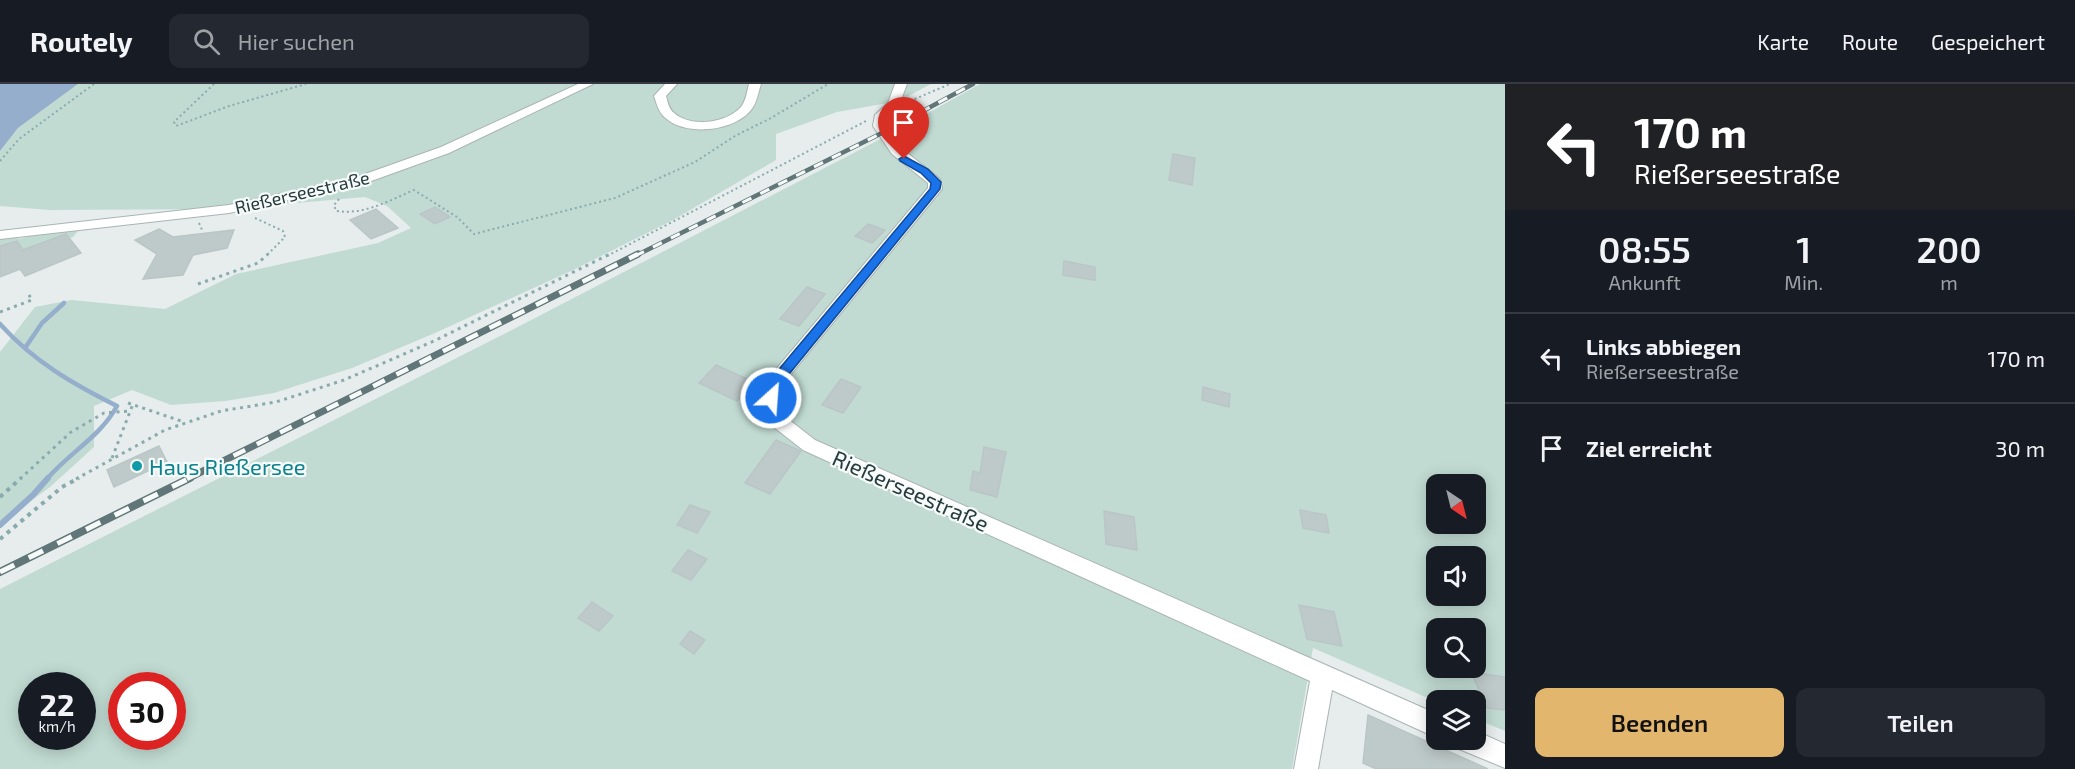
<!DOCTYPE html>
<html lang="de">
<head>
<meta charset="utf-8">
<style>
	:root { --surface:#171b24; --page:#242831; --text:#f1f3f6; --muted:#9ea1a6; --line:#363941; --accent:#e3b66e }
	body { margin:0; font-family:"Exo 2",sans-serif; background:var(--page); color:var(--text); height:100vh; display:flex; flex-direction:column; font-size:22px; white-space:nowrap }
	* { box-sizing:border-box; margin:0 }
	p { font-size:20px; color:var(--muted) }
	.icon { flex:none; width:33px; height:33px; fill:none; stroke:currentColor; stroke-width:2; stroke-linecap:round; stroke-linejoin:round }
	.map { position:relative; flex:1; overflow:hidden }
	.drawer { display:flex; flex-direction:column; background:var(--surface); width:570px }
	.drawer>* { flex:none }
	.banner { background:#202124; color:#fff; overflow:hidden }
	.needle { width:39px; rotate:145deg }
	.controls { position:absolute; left:1426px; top:390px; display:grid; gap:12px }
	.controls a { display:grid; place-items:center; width:60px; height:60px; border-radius:12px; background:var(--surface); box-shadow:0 3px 15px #0003; font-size:30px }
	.speed { position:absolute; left:18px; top:588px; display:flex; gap:12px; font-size:30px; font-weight:700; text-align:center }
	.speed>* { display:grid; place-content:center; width:78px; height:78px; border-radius:50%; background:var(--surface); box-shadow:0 3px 15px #0003; line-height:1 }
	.speed small { font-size:15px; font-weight:400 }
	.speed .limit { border:9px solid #d22; background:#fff; color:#111 }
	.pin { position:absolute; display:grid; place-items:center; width:51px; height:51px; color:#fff; margin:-62px -26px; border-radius:50% 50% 50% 0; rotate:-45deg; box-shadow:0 0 6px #0007 }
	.pin .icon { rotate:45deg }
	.me { position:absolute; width:66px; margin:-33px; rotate:26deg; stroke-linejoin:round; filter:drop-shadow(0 0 4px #0008) }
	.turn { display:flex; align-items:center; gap:21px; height:126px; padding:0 30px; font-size:27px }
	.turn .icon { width:78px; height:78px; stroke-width:2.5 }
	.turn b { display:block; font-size:42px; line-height:51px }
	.eta { display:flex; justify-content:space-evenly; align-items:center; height:102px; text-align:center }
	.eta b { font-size:36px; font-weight:600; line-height:42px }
	.action { display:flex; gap:12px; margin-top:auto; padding:12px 30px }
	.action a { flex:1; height:69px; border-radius:12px; background:var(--accent); color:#111; font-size:24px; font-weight:600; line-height:69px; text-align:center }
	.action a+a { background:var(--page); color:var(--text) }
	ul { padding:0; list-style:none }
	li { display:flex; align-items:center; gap:18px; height:90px; padding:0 30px; border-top:2px solid var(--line) }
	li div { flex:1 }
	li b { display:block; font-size:22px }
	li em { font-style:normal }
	header { display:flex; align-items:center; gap:36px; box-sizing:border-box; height:84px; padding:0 30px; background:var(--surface); border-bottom:2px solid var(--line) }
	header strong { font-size:28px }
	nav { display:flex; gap:33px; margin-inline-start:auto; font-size:21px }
	.search { width:420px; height:54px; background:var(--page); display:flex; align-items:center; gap:15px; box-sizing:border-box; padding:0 21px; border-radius:12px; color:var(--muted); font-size:22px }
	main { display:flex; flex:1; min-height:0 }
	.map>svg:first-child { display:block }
</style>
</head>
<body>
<header>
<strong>Routely</strong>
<div class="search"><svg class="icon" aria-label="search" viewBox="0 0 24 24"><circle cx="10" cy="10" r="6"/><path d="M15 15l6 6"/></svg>Hier suchen</div>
<nav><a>Karte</a><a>Route</a><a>Gespeichert</a></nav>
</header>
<main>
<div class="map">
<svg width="1505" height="685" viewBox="0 0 1505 685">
	<rect width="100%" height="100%" fill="#e6edec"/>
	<path fill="#c1dbd2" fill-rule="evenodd" d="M78,0H931L899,17L837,28L776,50V76L673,136L573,186L435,249L352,284L274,309L225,317L171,321L132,306L94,322V363L50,403L0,439V268L35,223L71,216L165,225L236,190L378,159L411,144L387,122L365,113L229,125L50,126L0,122V67L18,44Z
		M980,0H1505V647L1476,635V616L1437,618L1313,564L1292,685H0V505L506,249L896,47ZM1437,400H1476V440H1437ZM1437,472H1476V512H1437ZM1437,544H1476V584H1437ZM32,602H82V652H32ZM122,602H172V652H122Z
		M78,147L73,153L70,154L66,150L23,166L17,156L0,162V155L17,152L19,155L33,151Z"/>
	<path fill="#94aecb" d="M0,0H78L18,44L0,67Z"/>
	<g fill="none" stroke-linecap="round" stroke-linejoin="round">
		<path stroke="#94aecb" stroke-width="4.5" d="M0,240C33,277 73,300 117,322C100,353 70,368 47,395
			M25,264L42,239L64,219"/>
		<path stroke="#94aecb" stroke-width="6" d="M0,441L33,411L48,394"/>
	</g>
	<path fill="#becac9" stroke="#b9c6c5" stroke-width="1.5" d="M1173,70L1195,74L1192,101L1169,96Z
		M435,123L450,133L435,140L420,130Z
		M376,125L398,144L371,155L350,136Z
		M868,140L885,146L872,159L855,152Z
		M159,145L173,153L234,146L227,164L193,171L183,191L143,195L157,170L135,156Z
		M66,150L81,169L25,192L20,185L0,193V162L17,157L23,166Z
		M1064,177L1095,183V196L1063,191Z
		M807,203L825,210L799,242L780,235Z
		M716,281L754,298L737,317L699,299Z
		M841,295L861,303L843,329L822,321Z
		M1203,303L1230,310L1229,323L1202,316Z
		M776,356L801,367L770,410L745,399Z
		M159,362L167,378L114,403L107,386Z
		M984,363L1006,368L997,413L970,406L973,387L980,389Z
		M690,421L710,428L697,449L677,441Z
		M1300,426L1326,431L1329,449L1303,444Z
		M1104,427L1134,433L1137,466L1106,460Z
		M688,466L707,475L691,496L672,487Z
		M592,518L613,532L599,547L578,534Z
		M1299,521L1334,528L1342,562L1307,555Z
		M690,547L705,556L694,570L680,560Z
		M1471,588L1505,593V626L1487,624Z
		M1368,631L1488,685H1376L1363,679Z"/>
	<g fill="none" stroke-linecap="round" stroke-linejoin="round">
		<defs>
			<path id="minor" d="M578,0H593L449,69L363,100L229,129L0,155V147L229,121L354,94L441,63Z
				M665,0H677L666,12C668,19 669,25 674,29C691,44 727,39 741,23C746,17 747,7 749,0H761C758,9 757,19 751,26C734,47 689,52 668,36C659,30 657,21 654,12Z
				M895,0H907L899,21L887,32L885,42L901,64L940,95L942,105L791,290L780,314L788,335L815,356L1437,630V654L1332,606L1318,685H1294L1310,597L803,366L775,344L762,314L778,283L928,104V99L892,70L873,42L875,31L888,19Z
				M1476,647L1505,660V684L1459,665L1456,656H1476Z"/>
		</defs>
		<use href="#minor" stroke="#a9b4b4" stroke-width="2"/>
		<path stroke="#8aabad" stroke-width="2" stroke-dasharray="2 3" stroke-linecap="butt" d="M214,0L174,38L176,42L229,22L306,0
			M910,17L950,0
			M0,77L19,55L94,0
			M339,115L334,121L336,127C365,131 388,117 414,106L457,133L474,150L615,114L695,78L735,52L771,34L828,0
			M255,134L283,147L285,153L266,172
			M199,139L203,148
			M607,172L866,37"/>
		<path stroke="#8aabad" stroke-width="3" stroke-dasharray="3 4.5" stroke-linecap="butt" d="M198,200L258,179L268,170
			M0,228L32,216L29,211
			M128,319L184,338
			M112,374L133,320
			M20,395L71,348L104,329L130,327
			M76,395L165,346L221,327L276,318L344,296L434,257L610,170"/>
		<path stroke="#8aabad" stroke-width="4" stroke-dasharray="4 5" stroke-linecap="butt" d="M0,413L21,394
			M0,455L62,403L79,394"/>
		<use href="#minor" fill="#fff" fill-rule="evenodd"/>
		<defs>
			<path id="rail-far2" d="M635,172L882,49L973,0"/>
			<path id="rail-far1" d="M187,395L638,170"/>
			<path id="rail" d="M0,488L190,394"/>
		</defs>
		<use href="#rail-far2" stroke="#617678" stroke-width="4.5"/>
		<use href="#rail-far1" stroke="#617678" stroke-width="7"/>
		<use href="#rail" stroke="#617678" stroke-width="8"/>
		<use href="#rail-far2" stroke="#f6faf9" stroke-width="3" stroke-dasharray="10" stroke-linecap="butt"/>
		<use href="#rail-far1" stroke="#f6faf9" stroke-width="4.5" stroke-dasharray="13" stroke-linecap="butt"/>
		<use href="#rail" stroke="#f6faf9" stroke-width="5" stroke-dasharray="16" stroke-linecap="butt"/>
	</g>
	<path fill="#1a73e8" stroke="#114b97" stroke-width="1.5" d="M904,72L928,85L941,98L940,105L790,289L776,317H767L765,314L780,284L930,105L931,99L921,89L900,77L899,75Z"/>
	<circle fill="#0f9aa8" stroke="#f6faf9" stroke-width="2" cx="137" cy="382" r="6"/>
	<g text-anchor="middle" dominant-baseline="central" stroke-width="4.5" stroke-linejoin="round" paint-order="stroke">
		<g font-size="18" fill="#263b3d" stroke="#f6faf9">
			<text transform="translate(302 108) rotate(-13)">Rießerseestraße</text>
		</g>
		<g font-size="22" fill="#0d838f" stroke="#f6faf9" text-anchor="start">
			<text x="149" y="382">Haus Rießersee</text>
		</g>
		<g font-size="22" fill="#263b3d" stroke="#f6faf9">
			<text transform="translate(911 406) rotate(24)">Rießerseestraße</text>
		</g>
	</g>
</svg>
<div class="controls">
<a><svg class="needle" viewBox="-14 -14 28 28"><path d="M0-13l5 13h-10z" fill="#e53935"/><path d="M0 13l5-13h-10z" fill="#9ea1a6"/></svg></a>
<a><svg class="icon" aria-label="sound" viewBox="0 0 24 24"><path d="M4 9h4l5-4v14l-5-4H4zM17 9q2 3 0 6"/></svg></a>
<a><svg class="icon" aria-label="search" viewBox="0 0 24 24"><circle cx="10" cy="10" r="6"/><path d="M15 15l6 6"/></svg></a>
<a><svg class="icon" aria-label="layers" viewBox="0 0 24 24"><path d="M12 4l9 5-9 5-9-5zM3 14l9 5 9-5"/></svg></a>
</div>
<div class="speed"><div>22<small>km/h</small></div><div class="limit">30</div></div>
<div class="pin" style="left:904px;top:75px;background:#d93025"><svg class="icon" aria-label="arrive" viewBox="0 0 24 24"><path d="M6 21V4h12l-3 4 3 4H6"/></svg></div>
<svg class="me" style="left:771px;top:314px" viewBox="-20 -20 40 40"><circle r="17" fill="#1a73e8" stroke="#fff" stroke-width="3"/><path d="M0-11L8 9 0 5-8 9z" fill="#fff"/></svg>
</div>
<section class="drawer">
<div class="banner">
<div class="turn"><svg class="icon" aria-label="left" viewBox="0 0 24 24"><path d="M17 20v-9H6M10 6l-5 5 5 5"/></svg><div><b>170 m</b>Rießerseestraße</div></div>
</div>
<div class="eta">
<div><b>08:55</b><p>Ankunft</p></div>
<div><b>1</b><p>Min.</p></div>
<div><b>200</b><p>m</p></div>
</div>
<ul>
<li><svg class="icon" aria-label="left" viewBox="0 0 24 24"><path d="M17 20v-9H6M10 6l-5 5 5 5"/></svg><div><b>Links abbiegen</b><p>Rießerseestraße</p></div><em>170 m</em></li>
<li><svg class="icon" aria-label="arrive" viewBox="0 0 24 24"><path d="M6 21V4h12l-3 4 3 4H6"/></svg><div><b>Ziel erreicht</b></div><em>30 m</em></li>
</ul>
<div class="action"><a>Beenden</a><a>Teilen</a></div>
</section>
</main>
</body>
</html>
